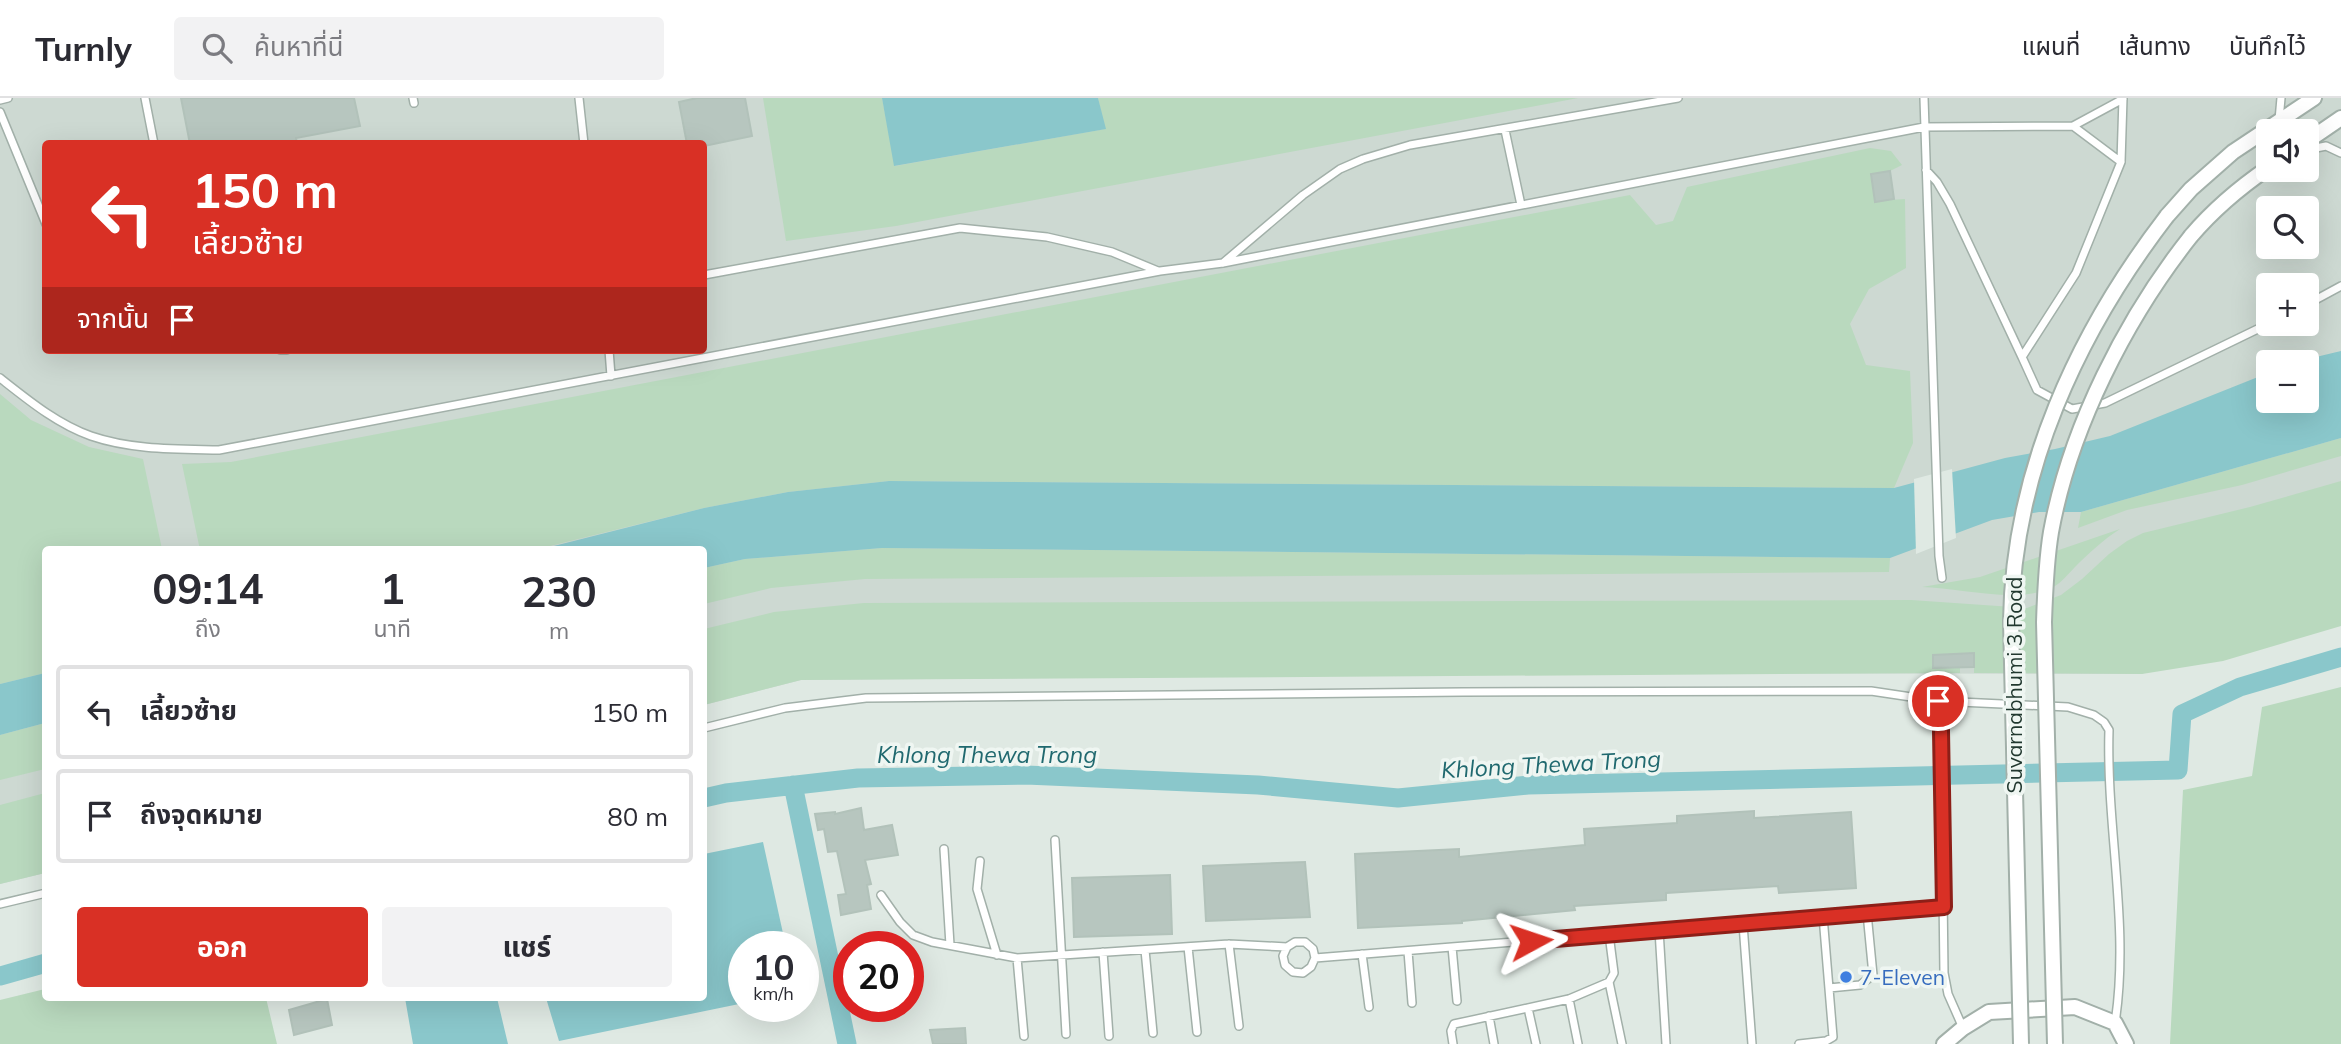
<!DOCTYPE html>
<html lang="th">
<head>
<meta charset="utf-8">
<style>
	:root { --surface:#fff; --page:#f2f2f3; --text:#2b2b33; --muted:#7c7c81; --line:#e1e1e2; --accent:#d93025 }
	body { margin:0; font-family:Mulish,"Noto Sans Thai",sans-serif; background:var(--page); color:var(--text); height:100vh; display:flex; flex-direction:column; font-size:26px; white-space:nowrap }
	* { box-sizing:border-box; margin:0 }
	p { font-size:23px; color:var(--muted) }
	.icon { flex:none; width:38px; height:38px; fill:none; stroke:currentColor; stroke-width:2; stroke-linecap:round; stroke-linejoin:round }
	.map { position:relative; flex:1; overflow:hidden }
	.details { position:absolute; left:42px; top:448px; width:665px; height:455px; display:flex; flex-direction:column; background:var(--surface); border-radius:7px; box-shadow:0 7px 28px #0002 }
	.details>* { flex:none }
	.guide { position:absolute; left:42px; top:42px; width:665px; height:214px; border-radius:7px; box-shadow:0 7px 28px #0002; background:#d93025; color:#fff; overflow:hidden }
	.fabs { position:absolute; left:2256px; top:21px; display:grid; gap:14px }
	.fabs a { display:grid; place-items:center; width:63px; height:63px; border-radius:7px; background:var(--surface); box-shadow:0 7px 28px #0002; font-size:35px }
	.speed { position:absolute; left:728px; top:833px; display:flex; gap:14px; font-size:35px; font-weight:700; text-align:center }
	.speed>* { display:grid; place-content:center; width:91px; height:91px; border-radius:50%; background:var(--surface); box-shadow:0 7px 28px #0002; line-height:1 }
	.speed small { font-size:18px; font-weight:400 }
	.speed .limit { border:10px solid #d22; background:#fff; color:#111 }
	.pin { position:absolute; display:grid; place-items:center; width:60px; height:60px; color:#fff; margin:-30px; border:4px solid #fff; border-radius:50%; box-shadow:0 2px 7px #0007 }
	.me { position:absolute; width:77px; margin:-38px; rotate:85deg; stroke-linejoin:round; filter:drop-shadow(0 0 5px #0008) }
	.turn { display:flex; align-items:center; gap:24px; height:147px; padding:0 35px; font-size:32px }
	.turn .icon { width:91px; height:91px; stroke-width:2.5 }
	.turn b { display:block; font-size:49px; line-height:60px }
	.then { display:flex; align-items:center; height:66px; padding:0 35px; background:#0003; gap:14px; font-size:26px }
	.eta { display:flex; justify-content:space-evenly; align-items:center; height:119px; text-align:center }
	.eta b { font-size:42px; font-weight:700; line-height:49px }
	.action { display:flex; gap:14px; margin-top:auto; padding:14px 35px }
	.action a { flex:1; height:80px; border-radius:7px; background:var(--accent); color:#fff; font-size:28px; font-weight:700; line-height:80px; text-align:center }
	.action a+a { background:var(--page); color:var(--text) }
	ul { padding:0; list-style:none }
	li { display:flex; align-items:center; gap:21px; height:94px; margin:0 14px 10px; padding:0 21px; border:4px solid var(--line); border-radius:7px }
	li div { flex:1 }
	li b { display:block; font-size:26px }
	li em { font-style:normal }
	header { display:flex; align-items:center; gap:42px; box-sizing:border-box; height:98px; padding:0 35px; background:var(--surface); border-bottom:2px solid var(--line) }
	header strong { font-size:33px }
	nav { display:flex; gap:38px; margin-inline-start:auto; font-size:24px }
	.search { width:490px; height:63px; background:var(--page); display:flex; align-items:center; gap:18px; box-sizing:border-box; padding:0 24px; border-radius:7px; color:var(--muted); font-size:26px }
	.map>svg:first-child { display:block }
</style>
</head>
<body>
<header>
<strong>Turnly</strong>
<div class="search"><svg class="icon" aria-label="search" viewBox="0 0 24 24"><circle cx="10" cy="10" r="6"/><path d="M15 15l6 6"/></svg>ค้นหาที่นี่</div>
<nav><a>แผนที่</a><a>เส้นทาง</a><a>บันทึกไว้</a></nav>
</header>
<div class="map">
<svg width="2341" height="946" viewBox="0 0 2341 946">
	<rect width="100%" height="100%" fill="#dfe9e3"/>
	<path fill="#cdd9d2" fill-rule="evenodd" d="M0,0H2341V467L2142,576L1717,575L801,582L704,607V452H46L45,775L0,786ZM2268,33H2306V72H2268ZM46,46H704V252H46ZM2268,110H2306V149H2268ZM2268,187H2306V226H2268ZM2268,264H2306V303H2268Z"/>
	<path fill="#b9d9be" d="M763,0H882L895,68L1105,31L1098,0H1578L896,128L786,143Z
		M1870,50L1891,53L1902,67L1890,73L1871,76L1875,103L1905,101L1906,170L1869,191L1850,226L1866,267L1910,273L1913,345L1894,390L889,383L788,394L704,410L538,451L200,452L182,366L231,364L1630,97L1656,127L1673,123L1687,89Z
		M0,296L31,322L89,349L143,361L162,451L46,452L45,575L0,586Z
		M2341,340V358L2242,387L2127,412L2078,430L2081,414Z
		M2341,383V528L2223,563L2142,576L1974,575V555L1960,556V575L801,582L704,607V531L774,514L864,505L1911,502L2027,510L2061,497L2082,481L2109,456L2127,443L2143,435L2250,409Z
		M2120,431C2103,442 2089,455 2075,469C2069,475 2062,484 2055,488C2021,507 1961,490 1922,489L1980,479Z
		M882,450L1890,460L1889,474L865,481L771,490L704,506V470L745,461Z
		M2341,589V946H2170L2183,692L2252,678L2262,609Z
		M45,625V671L0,682V637Z
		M45,695V775L0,786V707Z
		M45,891L46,900H266L277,946H0V902Z"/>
	<path fill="#8ac7cb" d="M882,0H1098L1106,31L894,68Z
		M2341,253V340L2081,414H2039L1992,422L1890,460L882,450L745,461L704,470V452H538L704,410L788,394L889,383L1894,390L2005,360L2055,351L2110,338L2268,275V303H2306V264H2295Z
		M45,575V625L0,637V586Z
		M763,744L786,849H744V905L559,943L546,900H704V756Z
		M405,900H497L508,946H413Z"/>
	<path fill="#dfe9e3" d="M1952,371L1956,440L1916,456L1914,381Z"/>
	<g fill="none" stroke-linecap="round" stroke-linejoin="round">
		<path stroke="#8ac7cb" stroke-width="19" d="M793,687L847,946
			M704,700L726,695L858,680L1026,677L1258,687L1398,700L1528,687L2178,672L2182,616L2240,589L2341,559
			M0,878L46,865"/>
	</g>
	<path fill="#b7c6bf" stroke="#b2c2ba" stroke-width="2" d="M181,0H354L360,28L296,40L297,46H190Z
		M697,0H745L752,38L704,48V46H687L679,4Z
		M1890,73L1894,101L1875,104L1871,76Z
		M1974,555V569L1933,570V557Z
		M861,710L864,732L892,727L898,757L865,762L871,786L867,787L871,811L841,817L838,797L846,796L837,753L828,754L824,731L818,732L815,716L835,714V716Z
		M1754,713V720L1851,714L1856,790L1779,795L1778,788L1666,795V802L1574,808L1575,812L1462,823V825L1358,830L1355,756L1459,751V759L1585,747L1584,731L1677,725V718Z
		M1305,764L1310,819L1206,823L1203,768Z
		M1170,777L1172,836L1074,839L1072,780Z
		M327,901L332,927L294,937L289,912Z
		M965,930L966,946H933L930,932Z"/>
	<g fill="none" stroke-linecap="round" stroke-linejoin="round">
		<defs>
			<path id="lane" d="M145,0L154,46
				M413,0L414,5
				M579,0L584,46
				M1924,0L1939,458L1942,480
				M2123,0L2121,64L2076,175L2022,259L2037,292L2072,311L2105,305L2268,226
				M0,2L8,0
				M0,14L46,126
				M2279,22L2281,0
				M2073,28L2121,64
				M1505,32L1521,107
				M2306,52L2326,48L2341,55
				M1926,72L1937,84L1950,106L2022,259
				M1223,165L1303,97L1340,71L1363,61L1410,47L1678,0
				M704,177L960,130L1047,139L1112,154L1158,173
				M2306,207L2341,188
				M280,252H287
				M609,252L611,278
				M0,280C28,302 57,326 91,338C132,352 176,351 219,352L1160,173L1223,165L1924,29L2073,28L2123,1
				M1938,603L2068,609L2094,617L2104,624L2109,632C2106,730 2130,828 2115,925
				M704,630L785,610L866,600L1463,594L1871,593L1938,603L1941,633L1944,875L1948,896L1963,930
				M1055,742L1066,936
				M944,751L950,847
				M980,763L977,791L997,857
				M881,797L900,824L913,837L932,844L1017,860L1229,846L1287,849L1295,844H1305L1313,851L1315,860L1311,869L1303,875L1293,874L1285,867L1283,858L1287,849
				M0,806L46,795
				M1743,826L1752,946
				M1659,832L1666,946
				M1229,846L1239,928
				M1188,849L1197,934
				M1452,849L1457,903
				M1145,852L1153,935
				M1408,853L1412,905
				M1103,854L1109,938
				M1362,856L1369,909
				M1017,860L1024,938
				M1315,860L1944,809
				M1609,884L1622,946
				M1829,890L1860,887L1873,877L1867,815
				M1569,901L1578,946
				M1528,910L1536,946
				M1489,918L1494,946
				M1453,946L1451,933L1454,926L1569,901L1609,884L1614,875L1609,836
				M1799,946L1826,943L1833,939L1823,818"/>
			<path id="street" d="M2306,44L2341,20
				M2167,118L2191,91L2233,54L2314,0
				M2191,138C2214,111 2239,90 2268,70
				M1944,946L1963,930L1989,914L2075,909L2115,925L2126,946"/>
		</defs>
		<use href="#lane" stroke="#a2b0a9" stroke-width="10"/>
		<use href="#street" stroke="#a2b0a9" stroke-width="18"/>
		<use href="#lane" stroke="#fff" stroke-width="7"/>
		<use href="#street" stroke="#fff" stroke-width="14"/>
		<defs>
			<path id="street-bridge" d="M2021,946L2011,523C2013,374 2077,235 2167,118
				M2055,946L2044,524C2045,494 2046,464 2051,434C2070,330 2126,220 2191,138"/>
		</defs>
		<use href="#street-bridge" stroke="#a2b0a9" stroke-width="18" stroke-linecap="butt"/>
		<use href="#street-bridge" stroke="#fff" stroke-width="14"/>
	</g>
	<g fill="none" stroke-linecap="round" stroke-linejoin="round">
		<defs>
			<path id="route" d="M1531,843L1944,809L1941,633L1938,603"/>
		</defs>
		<use href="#route" stroke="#8d1f18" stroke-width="18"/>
		<use href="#route" stroke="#d93025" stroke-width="12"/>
	</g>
	<circle fill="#3f7fe0" stroke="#eff6f2" stroke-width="2.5" cx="1846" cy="879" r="7"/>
	<g text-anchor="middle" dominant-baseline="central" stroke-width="7" stroke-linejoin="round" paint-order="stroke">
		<g font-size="21" fill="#21382f" stroke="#eff6f2">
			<text transform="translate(2014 587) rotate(-90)">Suvarnabhumi 3 Road</text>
		</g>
		<g font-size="21" fill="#366cbe" stroke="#eff6f2" text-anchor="start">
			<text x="1860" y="879">7-Eleven</text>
		</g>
		<g font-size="23" font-style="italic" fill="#20696f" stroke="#eff6f2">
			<text x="987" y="656">Khlong Thewa Trong</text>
			<text transform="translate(1551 666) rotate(-3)">Khlong Thewa Trong</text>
		</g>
	</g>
</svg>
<div class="fabs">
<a><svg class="icon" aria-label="sound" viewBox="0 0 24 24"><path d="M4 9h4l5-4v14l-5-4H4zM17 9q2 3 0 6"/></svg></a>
<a><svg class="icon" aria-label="search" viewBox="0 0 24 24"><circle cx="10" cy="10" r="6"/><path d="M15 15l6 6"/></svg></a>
<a>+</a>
<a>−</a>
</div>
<div class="speed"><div>10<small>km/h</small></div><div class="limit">20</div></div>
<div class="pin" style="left:1938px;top:603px;background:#d93025"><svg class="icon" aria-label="arrive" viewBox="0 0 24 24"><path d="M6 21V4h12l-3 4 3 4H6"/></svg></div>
<svg class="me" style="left:1531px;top:843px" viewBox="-20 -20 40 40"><path d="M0-17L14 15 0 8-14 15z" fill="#d93025" stroke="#fff" stroke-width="4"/></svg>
<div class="guide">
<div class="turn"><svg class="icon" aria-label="left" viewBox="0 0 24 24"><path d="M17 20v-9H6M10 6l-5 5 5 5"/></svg><div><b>150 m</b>เลี้ยวซ้าย</div></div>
<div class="then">จากนั้น<svg class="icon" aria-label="arrive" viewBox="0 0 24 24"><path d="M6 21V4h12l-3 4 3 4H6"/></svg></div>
</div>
<section class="details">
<div class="eta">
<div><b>09:14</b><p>ถึง</p></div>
<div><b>1</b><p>นาที</p></div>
<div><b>230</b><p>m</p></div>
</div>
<ul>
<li><svg class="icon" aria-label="left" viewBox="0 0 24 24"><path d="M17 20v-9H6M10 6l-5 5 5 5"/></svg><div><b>เลี้ยวซ้าย</b></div><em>150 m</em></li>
<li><svg class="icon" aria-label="arrive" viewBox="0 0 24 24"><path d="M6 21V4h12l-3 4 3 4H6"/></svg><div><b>ถึงจุดหมาย</b></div><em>80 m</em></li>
</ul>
<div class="action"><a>ออก</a><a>แชร์</a></div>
</section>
</div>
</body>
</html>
